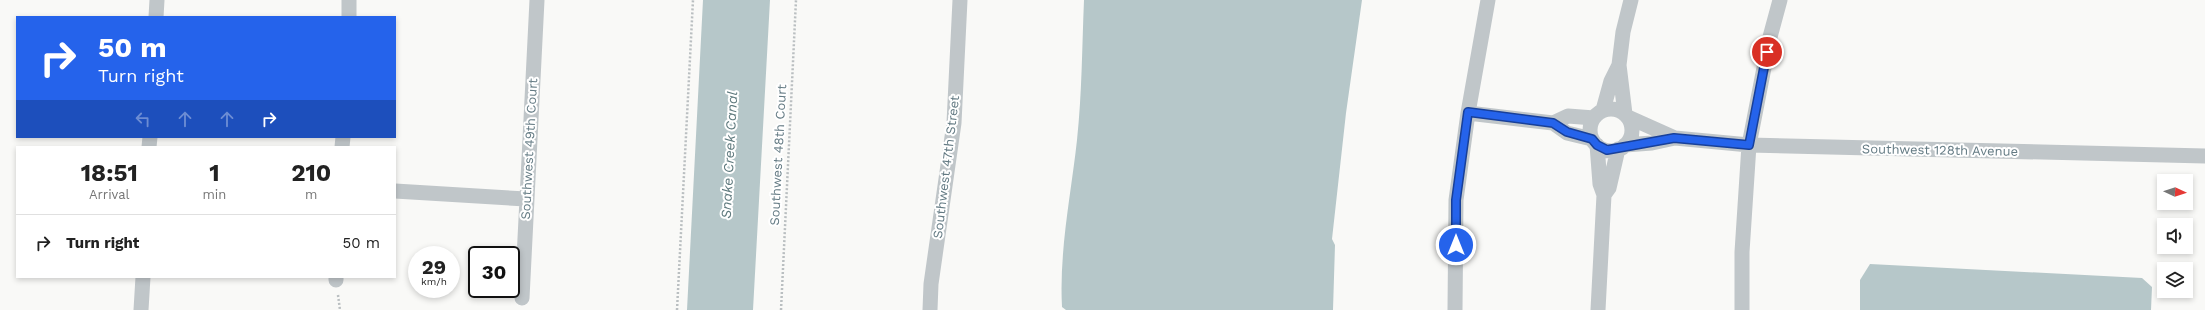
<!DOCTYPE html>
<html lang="en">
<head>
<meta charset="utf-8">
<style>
	:root { --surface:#fff; --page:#f2f2f2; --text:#222; --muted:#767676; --line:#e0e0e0 }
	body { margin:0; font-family:"Work Sans",sans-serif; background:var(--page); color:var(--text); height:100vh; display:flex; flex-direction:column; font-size:15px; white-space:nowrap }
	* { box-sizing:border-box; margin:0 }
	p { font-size:13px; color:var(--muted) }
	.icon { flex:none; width:22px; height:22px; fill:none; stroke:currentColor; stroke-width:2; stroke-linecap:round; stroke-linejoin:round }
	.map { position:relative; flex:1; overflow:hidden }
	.drawer { position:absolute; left:16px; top:146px; width:380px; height:132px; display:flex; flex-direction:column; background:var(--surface); border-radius:0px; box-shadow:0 2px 6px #0003 }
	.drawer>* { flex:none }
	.banner { position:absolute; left:16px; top:16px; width:380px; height:122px; border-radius:0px; box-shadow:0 2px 6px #0003; background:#2563eb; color:#fff; overflow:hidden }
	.needle { width:26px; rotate:93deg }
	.tools { position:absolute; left:2157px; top:174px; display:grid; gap:8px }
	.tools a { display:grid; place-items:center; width:36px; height:36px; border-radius:0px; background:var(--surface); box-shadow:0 2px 6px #0003; font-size:20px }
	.speed { position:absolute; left:408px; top:246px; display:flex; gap:8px; font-size:20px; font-weight:700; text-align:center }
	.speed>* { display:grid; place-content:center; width:52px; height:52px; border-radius:50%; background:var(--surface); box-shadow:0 2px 6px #0003; line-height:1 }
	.speed small { font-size:10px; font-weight:400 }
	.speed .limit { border:2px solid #111; border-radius:6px; background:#fff; color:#111 }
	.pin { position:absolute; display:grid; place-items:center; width:34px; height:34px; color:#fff; margin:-17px; border:2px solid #fff; border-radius:50%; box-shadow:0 1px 4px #0007 }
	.me { position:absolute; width:44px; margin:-22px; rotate:0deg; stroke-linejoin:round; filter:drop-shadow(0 0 3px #0008) }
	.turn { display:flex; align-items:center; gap:14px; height:84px; padding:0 16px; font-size:18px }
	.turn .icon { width:52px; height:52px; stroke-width:2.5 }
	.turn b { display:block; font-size:28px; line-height:34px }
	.lanes { display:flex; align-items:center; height:38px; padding:0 16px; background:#0003; justify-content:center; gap:20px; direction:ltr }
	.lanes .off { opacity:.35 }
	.eta { display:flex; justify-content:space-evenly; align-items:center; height:68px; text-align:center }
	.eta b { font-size:24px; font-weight:700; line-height:28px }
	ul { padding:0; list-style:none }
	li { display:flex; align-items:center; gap:12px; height:56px; padding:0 16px; border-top:1px solid var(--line) }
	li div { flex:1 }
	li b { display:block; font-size:15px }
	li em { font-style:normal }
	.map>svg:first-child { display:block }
</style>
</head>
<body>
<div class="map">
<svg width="2205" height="310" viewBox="0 0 2205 310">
	<rect width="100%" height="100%" fill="#f9f9f7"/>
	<path fill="#b6c7c9" d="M703,0H770L753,310H687Z
		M1084,0H1362L1346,113L1332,239L1335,245L1333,310H1066L1062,307C1059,251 1071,195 1077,140C1082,94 1082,47 1084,0Z
		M1870,264L2142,278L2152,287L2151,310H1860V280Z"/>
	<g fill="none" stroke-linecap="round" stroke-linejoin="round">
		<path stroke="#babfc1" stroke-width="2.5" stroke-dasharray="2 2" stroke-linecap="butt" d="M338,295L340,310
			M677,310L693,0
			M781,310L796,0"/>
		<path stroke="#c0c6c9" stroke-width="15" d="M156,17L157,0
			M349,17V0
			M1590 130a21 21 0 1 1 42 0a21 21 0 1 1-42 0Z
			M1603,110L1611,81L1619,65
			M1468,113L1553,123L1567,133L1592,139
			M1625,114L1619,65L1623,32L1631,0
			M1628,117L1675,138
			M1553,123L1568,116L1594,118
			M1597,145L1600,184L1604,195L1598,310
			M1625,145L1652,143L1675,138L1749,145L2205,156
			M149,147L150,137
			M342,147L343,137
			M395,191L526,199
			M1604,195L1609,188L1618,149
			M336,280V277
			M522,298L537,0
			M141,310L143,277
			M930,310L931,284L954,123L960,0
			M1455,310L1456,200L1468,113L1488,0
			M1742,310V252L1749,145L1770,37L1780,0"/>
	</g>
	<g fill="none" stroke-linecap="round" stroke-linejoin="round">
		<defs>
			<path id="route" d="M1456,245V200L1468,112L1553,123L1567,132L1592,139L1597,145L1607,150L1674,138L1749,145L1767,52"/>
		</defs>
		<use href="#route" stroke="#184099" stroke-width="10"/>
		<use href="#route" stroke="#2563eb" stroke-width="7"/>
	</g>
	<g text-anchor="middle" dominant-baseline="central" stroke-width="4" stroke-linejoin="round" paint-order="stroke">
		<g font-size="13" fill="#637a83" stroke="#fff">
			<text transform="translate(529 149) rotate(-87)">Southwest 49th Court</text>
			<text transform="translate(1940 150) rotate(1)">Southwest 128th Avenue</text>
			<text transform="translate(778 155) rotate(-87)">Southwest 48th Court</text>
			<text transform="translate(946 167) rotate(-83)">Southwest 47th Street</text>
		</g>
		<g font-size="14" font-style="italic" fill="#5e797d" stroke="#fff">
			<text transform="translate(729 155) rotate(-87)">Snake Creek Canal</text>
		</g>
	</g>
</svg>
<div class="tools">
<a><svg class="needle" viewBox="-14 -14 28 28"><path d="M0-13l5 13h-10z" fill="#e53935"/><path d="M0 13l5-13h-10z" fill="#767676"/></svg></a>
<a><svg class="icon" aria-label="sound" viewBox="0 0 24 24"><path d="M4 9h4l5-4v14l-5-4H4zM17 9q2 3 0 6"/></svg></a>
<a><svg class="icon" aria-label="layers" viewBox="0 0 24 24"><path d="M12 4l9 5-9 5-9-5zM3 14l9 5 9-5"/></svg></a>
</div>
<div class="speed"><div>29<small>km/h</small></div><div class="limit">30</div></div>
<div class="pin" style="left:1767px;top:52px;background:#d93025"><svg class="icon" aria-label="arrive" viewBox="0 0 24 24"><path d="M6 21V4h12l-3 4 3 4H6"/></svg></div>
<svg class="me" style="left:1456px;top:245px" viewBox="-20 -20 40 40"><circle r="17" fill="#2563eb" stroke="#fff" stroke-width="3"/><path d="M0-11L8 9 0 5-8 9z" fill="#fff"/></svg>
<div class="banner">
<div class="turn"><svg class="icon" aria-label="right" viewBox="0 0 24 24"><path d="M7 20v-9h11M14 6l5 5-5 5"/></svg><div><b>50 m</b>Turn right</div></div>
<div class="lanes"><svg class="icon off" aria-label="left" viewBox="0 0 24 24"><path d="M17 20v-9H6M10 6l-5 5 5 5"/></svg><svg class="icon off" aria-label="ahead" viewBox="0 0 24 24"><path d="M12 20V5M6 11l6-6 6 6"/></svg><svg class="icon off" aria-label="ahead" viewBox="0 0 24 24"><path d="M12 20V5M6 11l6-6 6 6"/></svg><svg class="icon" aria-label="right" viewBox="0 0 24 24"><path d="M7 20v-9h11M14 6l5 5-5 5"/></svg></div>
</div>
<section class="drawer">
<div class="eta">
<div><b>18:51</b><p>Arrival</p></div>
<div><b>1</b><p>min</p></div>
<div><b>210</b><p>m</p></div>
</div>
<ul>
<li><svg class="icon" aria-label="right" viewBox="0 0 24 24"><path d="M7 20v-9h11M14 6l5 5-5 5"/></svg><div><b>Turn right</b></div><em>50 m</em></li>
</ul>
</section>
</div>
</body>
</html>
